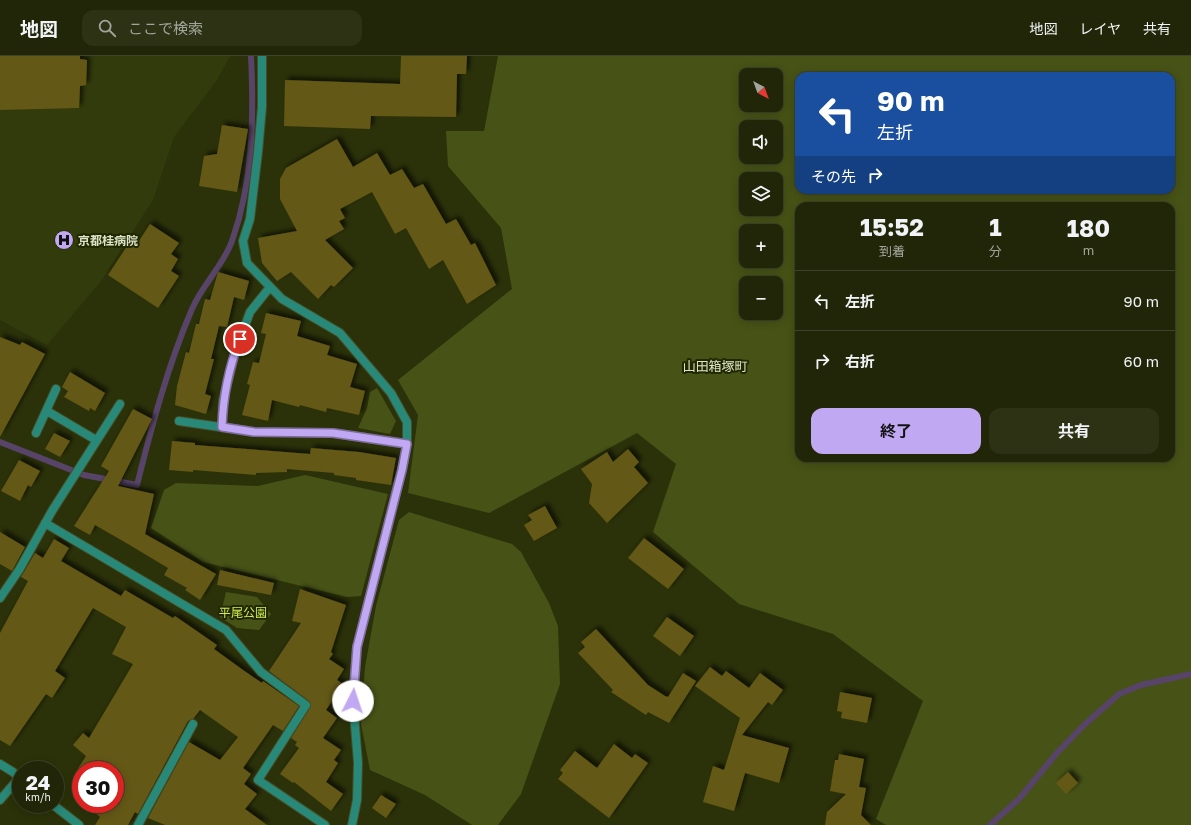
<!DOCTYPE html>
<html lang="ja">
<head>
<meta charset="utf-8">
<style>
	:root { --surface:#202607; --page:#2d3215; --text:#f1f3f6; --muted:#a2a59b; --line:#3d4328; --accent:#c1a8f3 }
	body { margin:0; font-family:"Golos Text","Noto Sans JP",sans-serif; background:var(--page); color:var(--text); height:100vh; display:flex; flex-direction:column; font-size:15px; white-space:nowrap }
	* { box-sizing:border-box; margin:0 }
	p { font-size:13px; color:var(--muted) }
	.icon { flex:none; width:22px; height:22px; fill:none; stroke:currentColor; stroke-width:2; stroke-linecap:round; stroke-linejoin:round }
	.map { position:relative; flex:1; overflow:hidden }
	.drawer { position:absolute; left:795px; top:146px; width:380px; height:260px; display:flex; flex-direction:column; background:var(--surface); border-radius:12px; box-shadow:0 2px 10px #0003,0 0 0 1px var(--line) }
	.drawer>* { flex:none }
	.top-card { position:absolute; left:795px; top:16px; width:380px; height:122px; border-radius:12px; box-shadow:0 2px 10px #0003,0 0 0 1px var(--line); background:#1a4fa0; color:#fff; overflow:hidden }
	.needle { width:26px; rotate:139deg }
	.buttons { position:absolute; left:739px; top:12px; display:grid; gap:8px }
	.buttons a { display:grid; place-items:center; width:44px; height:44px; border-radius:8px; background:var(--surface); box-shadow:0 2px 10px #0003,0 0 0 1px var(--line); font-size:20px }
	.speed { position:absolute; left:12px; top:705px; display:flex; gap:8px; font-size:20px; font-weight:700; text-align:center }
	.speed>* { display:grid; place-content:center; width:52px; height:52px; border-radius:50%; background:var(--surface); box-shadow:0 2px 10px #0003,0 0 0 1px var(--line); line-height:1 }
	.speed small { font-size:10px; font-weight:400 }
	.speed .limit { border:6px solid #d22; background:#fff; color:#111 }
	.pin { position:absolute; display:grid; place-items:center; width:34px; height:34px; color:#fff; margin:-17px; border:2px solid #fff; border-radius:50%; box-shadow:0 1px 4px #0007 }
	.me { position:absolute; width:44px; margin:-22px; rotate:4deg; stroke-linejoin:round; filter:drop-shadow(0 0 3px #0008) }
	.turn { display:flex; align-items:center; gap:14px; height:84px; padding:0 16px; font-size:18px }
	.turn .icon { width:52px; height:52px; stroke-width:2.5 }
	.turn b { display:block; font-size:28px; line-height:34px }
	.then { display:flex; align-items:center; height:38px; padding:0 16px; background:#0003; gap:8px; font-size:15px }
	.eta { display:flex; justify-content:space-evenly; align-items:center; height:68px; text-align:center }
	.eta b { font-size:24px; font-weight:700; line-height:28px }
	.button { display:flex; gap:8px; margin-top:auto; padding:8px 16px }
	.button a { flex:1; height:46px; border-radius:12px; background:var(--accent); color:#111; font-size:16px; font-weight:700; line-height:46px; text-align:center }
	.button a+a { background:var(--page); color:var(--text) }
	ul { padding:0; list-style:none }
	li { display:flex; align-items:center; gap:12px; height:60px; padding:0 16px; border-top:1px solid var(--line) }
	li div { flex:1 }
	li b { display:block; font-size:15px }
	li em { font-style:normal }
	header { display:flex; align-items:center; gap:24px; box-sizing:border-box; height:56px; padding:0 20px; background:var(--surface); border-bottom:1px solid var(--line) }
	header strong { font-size:19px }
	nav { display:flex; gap:22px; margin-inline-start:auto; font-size:14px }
	.search { width:280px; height:36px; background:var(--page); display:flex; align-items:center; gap:10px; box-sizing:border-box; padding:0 14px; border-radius:12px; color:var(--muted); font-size:15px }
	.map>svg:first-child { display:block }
</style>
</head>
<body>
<header>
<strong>地図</strong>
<div class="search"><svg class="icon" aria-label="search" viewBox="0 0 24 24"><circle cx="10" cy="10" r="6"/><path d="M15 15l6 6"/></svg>ここで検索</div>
<nav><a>地図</a><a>レイヤ</a><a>共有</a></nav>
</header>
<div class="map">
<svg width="1191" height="769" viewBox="0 0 1191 769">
	<defs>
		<filter id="shadow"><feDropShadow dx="3.5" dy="-3.5" stdDeviation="2" flood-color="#0009"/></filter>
	</defs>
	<rect width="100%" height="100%" fill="#2b3209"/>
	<path fill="#323b0b" d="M0,0H230L217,24L174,81L153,144L101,225L47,289L0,264Z"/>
	<path fill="#475216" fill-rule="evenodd" d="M498,0H1191V769H886L876,763L923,645L833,578L739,548L653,476L676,408L637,377L489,457L408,437L418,359L398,324L512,233L501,172L448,110L446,75H484ZM746,19H776V49H746ZM799,20H1171V134H799ZM746,71H776V101H746ZM746,123H776V153H746ZM799,150H1171V402H799ZM746,175H776V205H746ZM746,227H776V257H746Z
		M377,332L396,365L390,378L358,372L367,352L370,336Z
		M305,419L388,438L361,540L347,541L203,506L151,472L164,434L176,427L258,430Z
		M409,456L512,488L521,496L549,547L558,570L560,628L521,738L498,769H472L425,739L370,714L361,668L365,611L376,550L399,464Z
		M226,536L257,541L271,558L259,574L237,572L220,561Z"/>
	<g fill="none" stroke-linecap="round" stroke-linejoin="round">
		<path stroke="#584468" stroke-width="6" d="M0,386L84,419L137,429C152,369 168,309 192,253C202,229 223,210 232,185C253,126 254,62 251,0
			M990,769L1019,743L1056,698L1083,670L1119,638L1141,629L1191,618"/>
	</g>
	<path fill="#635814" filter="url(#shadow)" d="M0,0H80V3L87,4L86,29L80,30L79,52L0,54Z
		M401,0H467L466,18H457L456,61L371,60L370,73L284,70L285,24L400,28Z
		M222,69L248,73L237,136L199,130L204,100L217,98Z
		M337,83L353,111L377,97L390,119L402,113L414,132L423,128L446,168L456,163L471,189L475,187L496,229L467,248L443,204L429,213L406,172L395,178L372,136L340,153L345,162L339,165L344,173L325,184L353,212L334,231L331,229L318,243L291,216L277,225L262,207L258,182L297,175L280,143V123L286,112Z
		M150,168L179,187L171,198L178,203L171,215L179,220L158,252L108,219L129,187L135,191Z
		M218,216L249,225L244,244L234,241L227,271L219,270L211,303H214L205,338L211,340L206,358L175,349L177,330L186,296L189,297L196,268H199L205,243L210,244Z
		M266,257L301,265L297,280L330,290L327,299L357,308L350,331L365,335L359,359L327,352L326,356L300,349L299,351L272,344L268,365L242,359L250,329L247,328L253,306L259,307L266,278L261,277Z
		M0,281L20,289L22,286L45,298L0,381Z
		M70,316L105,337L95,355L90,352L89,355L64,341L68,335L62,331Z
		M133,353L152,363L118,430L154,438L145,478L216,518L200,544L185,534L187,532L164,519L168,512L128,488L95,469L90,479L74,470L109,415L101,410Z
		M54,377L70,385L60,401L45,393Z
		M172,385L195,387V389L310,398L311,392L359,396L396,402L391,429L356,424V422L334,419V417L287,413V416L256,417V419L193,414V416L169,414Z
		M628,393L639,406L634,411L648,427L607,467L589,447L592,428L581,413L607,396L613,406Z
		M19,404L40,415L31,431L28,429L20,445L1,435Z
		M545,450L557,472L534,485L524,469L532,464L528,459Z
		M0,476L25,491L12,515L0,508Z
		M644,482L684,513L668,533L628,502Z
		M54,483L69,492L61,505L121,540L125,534L173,562L175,560L217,589L214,593L243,614L262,627L263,625L299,650L283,675L273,669L243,712L251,718L244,728L257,738L245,753L267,769H165L148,762L189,686L220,704L238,681L200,654L193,663L188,665L138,758L135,756L128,769H95L100,761L85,748H115V714H77L86,700L73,689L83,677L89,682L133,608L112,598L126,571L93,552L55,615L65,622L52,642L46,638L10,690L0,684V577L28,525L21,521L35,497L43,502Z
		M220,514L274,527L271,539L217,529Z
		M300,533L346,549L331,596L333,598L329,603L344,613L337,624L343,628L326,654L337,662L323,682L341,694L334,704L338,707L326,726L343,738L331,755L294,726L293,727L280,718L299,692L295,689L297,686L291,682L311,650L309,645L269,615L301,567L292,565Z
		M667,561L694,580L680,600L653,580Z
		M596,573L648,629L665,640L668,641L683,617L696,625L669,667L648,656L646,659L611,636L613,634L578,597L585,591L581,586Z
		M710,611L722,620L726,615L749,632L760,617L783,634L772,649L768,646L742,679L789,692L779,727L745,717L734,755L703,746L713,710L724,714L740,662L695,630Z
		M840,636L872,642L867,667L841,662L842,656L837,655Z
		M614,688L632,702L635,698L648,707L609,762L558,723L563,717L560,714L575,695L597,712Z
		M839,698L864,703L859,731L866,732L861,759L871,769H825L827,756L846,738L830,735L835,704H838Z
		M1068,716L1078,727L1066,738L1056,727Z
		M381,739L396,748L386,762L372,752Z"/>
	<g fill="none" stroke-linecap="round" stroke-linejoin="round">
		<defs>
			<path id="minor" d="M262,0V51L258,96L250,163L243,185L247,207L282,243L340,277L391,337L407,366V388L402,414L357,591L353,645L358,707L357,744L352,769
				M47,355L96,384
				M179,365L254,376L333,377L407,388
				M222,371L223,345L235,297L250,256L270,231
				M36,377L56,333
				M45,467L226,574L261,616L306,649L258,724L325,769
				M0,542L19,514L52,455L120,348
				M0,708L13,716L21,724
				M0,744L19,722
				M52,748L79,769
				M138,769L193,668"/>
		</defs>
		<use href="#minor" stroke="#474e27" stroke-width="10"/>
		<use href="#minor" stroke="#288978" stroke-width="8"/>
	</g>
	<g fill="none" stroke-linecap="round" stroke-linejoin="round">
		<defs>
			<path id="route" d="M240,283C229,311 223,341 222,371L254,376L333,377L407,388L402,414L357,591L353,645"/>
		</defs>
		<use href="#route" stroke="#7d6d9e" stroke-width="10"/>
		<use href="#route" stroke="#c1a8f3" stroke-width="7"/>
	</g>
	<defs>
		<symbol id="hospital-disc" viewBox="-11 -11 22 22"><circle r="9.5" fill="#c1a8f3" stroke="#212800"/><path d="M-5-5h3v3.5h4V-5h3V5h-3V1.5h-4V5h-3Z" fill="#111"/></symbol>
	</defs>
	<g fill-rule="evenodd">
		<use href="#hospital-disc" x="53" y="173" width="22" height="22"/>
	</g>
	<g text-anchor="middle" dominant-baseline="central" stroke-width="4" stroke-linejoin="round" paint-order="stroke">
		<g font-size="12" font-weight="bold" fill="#dce3c7" stroke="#212800" text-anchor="start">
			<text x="78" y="184">京都桂病院</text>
		</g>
		<g font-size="12" fill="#cfea57" stroke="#212800">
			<text x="243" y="556">平尾公園</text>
		</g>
		<g font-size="13" fill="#dce3c7" stroke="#212800">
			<text x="715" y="310">山田箱塚町</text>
		</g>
	</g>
</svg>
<div class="buttons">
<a><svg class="needle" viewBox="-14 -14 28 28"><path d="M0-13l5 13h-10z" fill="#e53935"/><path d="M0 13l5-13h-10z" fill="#a2a59b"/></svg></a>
<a><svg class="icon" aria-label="sound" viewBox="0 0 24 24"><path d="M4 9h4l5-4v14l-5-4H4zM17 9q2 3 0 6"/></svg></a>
<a><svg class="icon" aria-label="layers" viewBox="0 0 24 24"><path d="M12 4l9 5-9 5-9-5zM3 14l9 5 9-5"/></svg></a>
<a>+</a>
<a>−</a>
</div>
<div class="speed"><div>24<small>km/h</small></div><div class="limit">30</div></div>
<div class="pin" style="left:240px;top:283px;background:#d93025"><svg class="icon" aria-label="arrive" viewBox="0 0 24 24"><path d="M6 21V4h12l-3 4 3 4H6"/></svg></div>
<svg class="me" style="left:353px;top:645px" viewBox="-20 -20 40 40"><circle r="19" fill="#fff"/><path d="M0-13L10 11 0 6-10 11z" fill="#c1a8f3"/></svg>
<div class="top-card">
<div class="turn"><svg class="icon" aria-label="left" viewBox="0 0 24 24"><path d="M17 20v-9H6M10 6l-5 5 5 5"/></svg><div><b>90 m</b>左折</div></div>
<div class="then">その先<svg class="icon" aria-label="right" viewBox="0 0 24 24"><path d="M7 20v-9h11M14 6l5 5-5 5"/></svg></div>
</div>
<section class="drawer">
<div class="eta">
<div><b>15:52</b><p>到着</p></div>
<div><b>1</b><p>分</p></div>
<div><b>180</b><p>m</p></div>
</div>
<ul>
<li><svg class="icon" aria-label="left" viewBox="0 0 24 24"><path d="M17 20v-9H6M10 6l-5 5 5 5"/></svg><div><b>左折</b></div><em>90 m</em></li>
<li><svg class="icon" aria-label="right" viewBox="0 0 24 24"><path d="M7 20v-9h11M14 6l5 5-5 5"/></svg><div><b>右折</b></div><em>60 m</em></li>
</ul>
<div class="button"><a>終了</a><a>共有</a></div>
</section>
</div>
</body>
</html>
